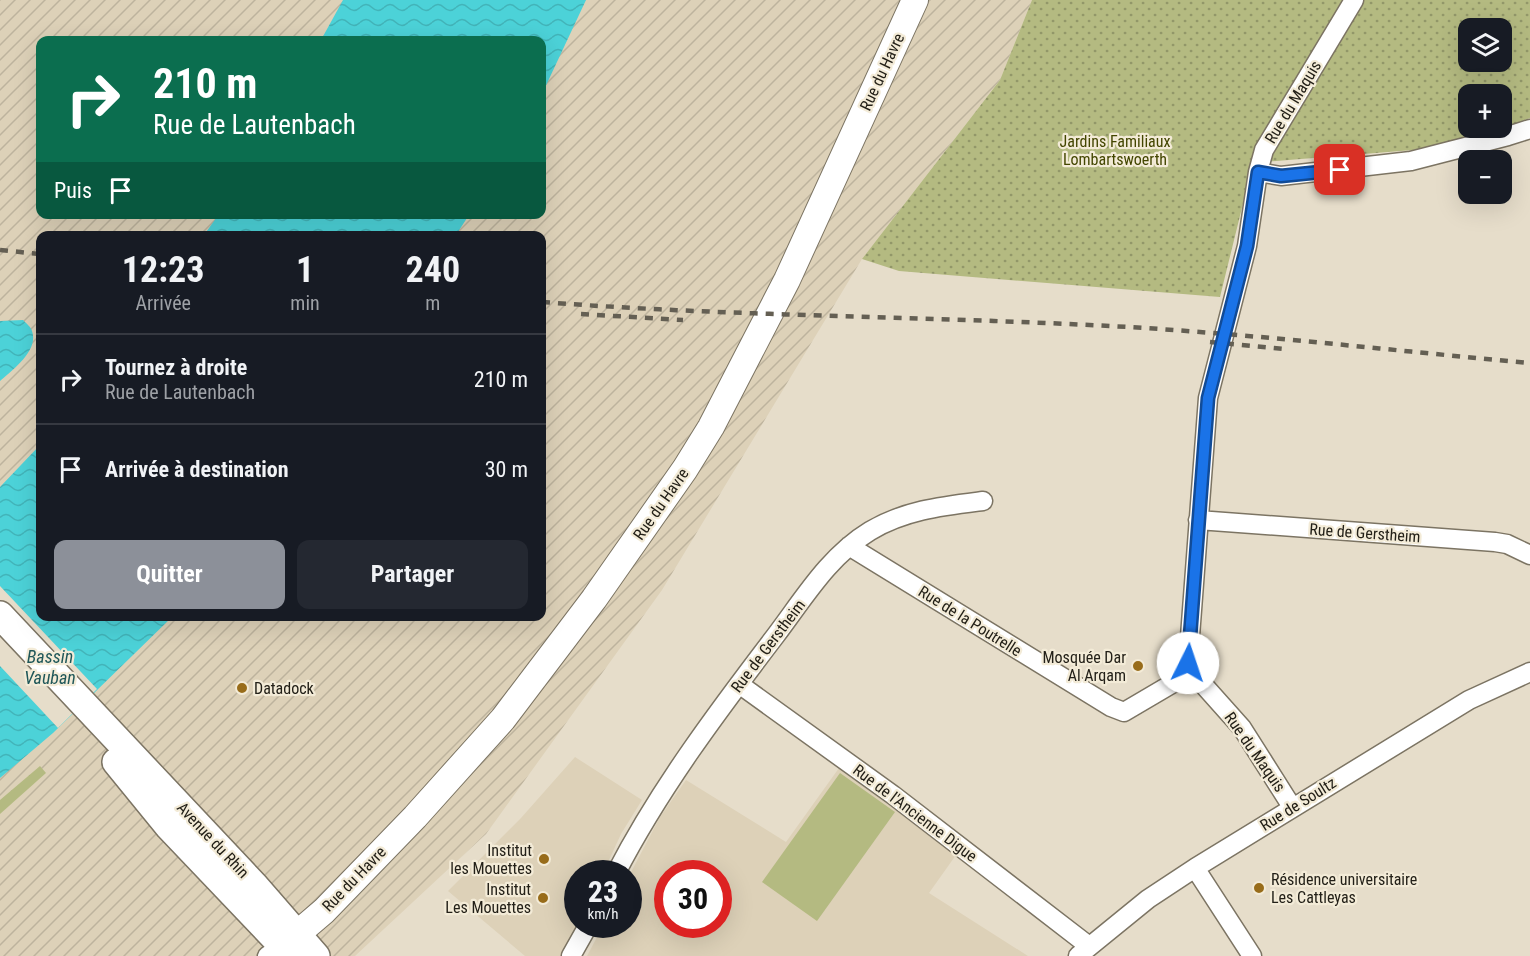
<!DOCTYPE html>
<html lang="fr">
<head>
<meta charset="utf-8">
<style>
	:root { --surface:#171b24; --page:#242831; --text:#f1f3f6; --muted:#9ea1a6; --line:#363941; --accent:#8c9099 }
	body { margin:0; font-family:"Roboto Condensed",sans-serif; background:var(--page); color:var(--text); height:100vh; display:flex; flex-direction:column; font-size:22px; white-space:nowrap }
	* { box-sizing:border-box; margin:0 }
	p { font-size:20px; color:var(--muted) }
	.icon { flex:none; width:33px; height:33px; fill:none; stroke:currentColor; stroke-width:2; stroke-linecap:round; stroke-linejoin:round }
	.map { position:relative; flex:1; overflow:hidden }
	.sheet { position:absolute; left:36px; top:231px; width:510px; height:390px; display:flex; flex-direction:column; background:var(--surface); border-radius:12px; box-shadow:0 6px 24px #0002 }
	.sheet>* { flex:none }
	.hud { position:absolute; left:36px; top:36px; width:510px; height:183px; border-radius:12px; box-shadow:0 6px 24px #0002; background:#0b6e4f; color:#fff; overflow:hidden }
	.controls { position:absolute; left:1458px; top:18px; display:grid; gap:12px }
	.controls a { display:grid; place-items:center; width:54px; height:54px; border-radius:12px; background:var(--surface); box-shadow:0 6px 24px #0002; font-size:30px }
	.speed { position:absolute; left:564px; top:860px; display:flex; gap:12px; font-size:30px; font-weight:700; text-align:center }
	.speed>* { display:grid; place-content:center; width:78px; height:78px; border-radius:50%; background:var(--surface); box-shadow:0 6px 24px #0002; line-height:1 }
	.speed small { font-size:15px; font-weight:400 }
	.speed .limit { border:9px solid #d22; background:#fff; color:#111 }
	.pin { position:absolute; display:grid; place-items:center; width:51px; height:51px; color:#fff; margin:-26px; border-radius:12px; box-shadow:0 3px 9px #0006 }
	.me { position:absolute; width:66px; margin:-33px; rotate:4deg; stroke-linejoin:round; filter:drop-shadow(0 0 4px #0008) }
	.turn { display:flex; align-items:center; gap:21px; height:126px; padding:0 18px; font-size:27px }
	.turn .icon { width:78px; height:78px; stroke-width:2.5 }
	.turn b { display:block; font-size:42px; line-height:51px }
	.then { display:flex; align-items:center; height:57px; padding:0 18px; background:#0003; gap:12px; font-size:22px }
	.eta { display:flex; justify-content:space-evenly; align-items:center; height:102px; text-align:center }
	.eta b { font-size:36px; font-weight:700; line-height:42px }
	.button { display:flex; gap:12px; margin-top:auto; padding:12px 18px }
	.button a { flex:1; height:69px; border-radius:12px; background:var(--accent); color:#fff; font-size:24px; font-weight:700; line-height:69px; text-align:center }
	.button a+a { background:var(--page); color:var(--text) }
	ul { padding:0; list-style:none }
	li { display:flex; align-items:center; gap:18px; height:90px; padding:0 18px; border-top:2px solid var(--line) }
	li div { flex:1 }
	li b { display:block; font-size:22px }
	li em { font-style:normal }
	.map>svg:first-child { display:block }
</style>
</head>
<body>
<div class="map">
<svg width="1530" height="956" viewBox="0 0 1530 956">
	<defs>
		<pattern id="industrial-furrows" width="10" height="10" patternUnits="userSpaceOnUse" patternTransform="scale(1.5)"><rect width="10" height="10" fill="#ddd1b8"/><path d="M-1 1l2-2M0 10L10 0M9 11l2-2" fill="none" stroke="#bdb39d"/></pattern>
		<pattern id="park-tufts" width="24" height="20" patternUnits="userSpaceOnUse" patternTransform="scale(1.5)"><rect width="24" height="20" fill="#b4ba81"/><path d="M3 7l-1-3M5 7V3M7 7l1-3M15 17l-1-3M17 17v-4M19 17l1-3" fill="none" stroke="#929769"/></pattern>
		<pattern id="garden-dots" width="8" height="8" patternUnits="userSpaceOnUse" patternTransform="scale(1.5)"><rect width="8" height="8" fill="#b4ba81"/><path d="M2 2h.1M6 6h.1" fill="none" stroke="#929769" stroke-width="1.8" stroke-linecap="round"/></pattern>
		<pattern id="water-waves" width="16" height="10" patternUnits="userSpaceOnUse" patternTransform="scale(1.5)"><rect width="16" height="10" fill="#4cd2d8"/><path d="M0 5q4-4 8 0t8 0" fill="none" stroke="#42b4b9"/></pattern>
	</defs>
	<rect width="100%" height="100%" fill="#e6ddca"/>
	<path fill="#ddd1b8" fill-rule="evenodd" d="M575,757L642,800L621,834L603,873H578V924L561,956H525L448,891L521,818Z
		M839,768L956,855L929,893L1028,956H587L604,924H628L629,876L660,817L686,780L786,842ZM668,873H718V924H668Z"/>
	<path fill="url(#industrial-furrows)" fill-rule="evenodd" d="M0,0H1032L1000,80L862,259L662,590L486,834L355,956H0ZM40,40H542V214H40ZM40,236H542V616H40Z"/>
	<path fill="#b4ba81" d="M840,773L895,812L817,921L762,882Z"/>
	<path fill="url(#park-tufts)" d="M40,766L46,773L0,814V800Z"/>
	<path fill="url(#garden-dots)" fill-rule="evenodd" d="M1032,0H1530V118L1504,128L1425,149L1253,163L1220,297L899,271L862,259L1000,80ZM1468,28H1502V62H1468ZM1468,94H1502V128H1468Z"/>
	<path fill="url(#water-waves)" d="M343,0H586L542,94V40H321Z
		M219,214H469V215L456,235H204Z
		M23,320C26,323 31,327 32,331C39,351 12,370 0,381V321Z
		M40,445V616L172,617L53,733L0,778V487Z"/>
	<path fill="#e6ddca" d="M0,586L97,689L58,728L0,666Z"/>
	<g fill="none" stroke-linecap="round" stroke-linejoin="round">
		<defs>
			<path id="minor" d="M1258,172L1281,176L1411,161L1508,136L1530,129
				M1198,520L1495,542L1507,544L1530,555
				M849,546L1111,707L1124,712L1192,672
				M739,684L893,795L1089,946
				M1292,807L1242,728L1192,672L1188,663L1208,398L1247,246L1258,172L1264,150L1354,0
				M1195,868L1252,956
				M616,873C660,788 718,711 776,635C804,598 829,556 870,531C905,510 943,506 983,501
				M267,956L291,939
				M571,956L589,924
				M1078,956L1148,899L1195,868L1469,700L1530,672"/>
			<path id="secondary" d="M297,934L324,911L415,817L503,719L594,599L685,469L711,427L787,280L915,0"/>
			<path id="primary" d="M0,615L256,887L316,956
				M116,762L169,827L292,956"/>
		</defs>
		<use href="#minor" stroke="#7c7463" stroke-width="21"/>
		<use href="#secondary" stroke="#7c7463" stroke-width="28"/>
		<use href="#primary" stroke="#7c7463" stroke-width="30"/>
		<use href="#minor" stroke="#fff" stroke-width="18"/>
		<use href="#secondary" stroke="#fff" stroke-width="26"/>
		<use href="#primary" stroke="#fff" stroke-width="27"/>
		<path stroke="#645f53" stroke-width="4.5" stroke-dasharray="8 8" stroke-linecap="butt" d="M0,250L40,254
			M542,302C737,317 933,316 1128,327C1263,335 1396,351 1530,363
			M581,314L683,320
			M1210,342L1285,349"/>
	</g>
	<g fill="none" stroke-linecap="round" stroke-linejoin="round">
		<defs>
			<path id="route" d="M1188,663L1208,398L1247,246L1258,172L1281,176L1340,170"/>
		</defs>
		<use href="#route" stroke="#114b97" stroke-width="15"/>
		<use href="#route" stroke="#1a73e8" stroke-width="10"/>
	</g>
	<g fill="#986c1a" stroke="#f3ebd7" stroke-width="2">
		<circle cx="1138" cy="666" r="6"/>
		<circle cx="242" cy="688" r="6"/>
		<circle cx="544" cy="859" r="6"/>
		<circle cx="1259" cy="888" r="6"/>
		<circle cx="543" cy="898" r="6"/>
	</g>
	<g text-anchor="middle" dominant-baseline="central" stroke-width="4.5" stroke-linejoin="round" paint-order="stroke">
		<g font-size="16" fill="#232018" stroke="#f3ebd7">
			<text transform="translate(882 72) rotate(-65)">Rue du Havre</text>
			<text transform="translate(1293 102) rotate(-59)">Rue du Maquis</text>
			<text transform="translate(661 504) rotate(-55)">Rue du Havre</text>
			<text transform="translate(1365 533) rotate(4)">Rue de Gerstheim</text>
			<text transform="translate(970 621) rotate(32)">Rue de la Poutrelle</text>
			<text transform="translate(768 646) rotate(-53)">Rue de Gerstheim</text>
			<text transform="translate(1255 752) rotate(55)">Rue du Maquis</text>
			<text transform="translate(1298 804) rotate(-32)">Rue de Soultz</text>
			<text transform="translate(915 813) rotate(37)">Rue de l'Ancienne Digue</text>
			<text transform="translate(213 840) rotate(47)">Avenue du Rhin</text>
			<text transform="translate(354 879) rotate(-46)">Rue du Havre</text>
		</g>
		<g font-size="16" fill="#434600" stroke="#f3ebd7">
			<text x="1115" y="141">Jardins Familiaux<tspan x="1115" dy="18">Lombartswoerth</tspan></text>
		</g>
		<g font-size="16" fill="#232018" stroke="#f3ebd7" text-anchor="end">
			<text x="1126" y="657">Mosquée Dar<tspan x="1126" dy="18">Al Arqam</tspan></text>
			<text x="254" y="688" text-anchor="start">Datadock</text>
			<text x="532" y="850">Institut<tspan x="532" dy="18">les Mouettes</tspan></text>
			<text x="1271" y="879" text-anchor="start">Résidence universitaire<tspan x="1271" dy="18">Les Cattleyas</tspan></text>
			<text x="531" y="889">Institut<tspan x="531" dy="18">Les Mouettes</tspan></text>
		</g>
		<g font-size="18" font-style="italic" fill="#1f5759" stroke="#f3ebd7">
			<text x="50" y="656">Bassin<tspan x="50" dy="21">Vauban</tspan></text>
		</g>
	</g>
</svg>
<div class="controls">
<a><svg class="icon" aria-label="layers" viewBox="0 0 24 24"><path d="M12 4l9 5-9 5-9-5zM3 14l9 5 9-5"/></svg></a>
<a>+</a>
<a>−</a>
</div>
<div class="speed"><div>23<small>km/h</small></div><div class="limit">30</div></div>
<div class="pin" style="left:1340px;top:170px;background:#d93025"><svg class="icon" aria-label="arrive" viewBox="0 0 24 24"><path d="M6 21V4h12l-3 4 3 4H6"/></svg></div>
<svg class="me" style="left:1188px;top:663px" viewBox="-20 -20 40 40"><circle r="19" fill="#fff"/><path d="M0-13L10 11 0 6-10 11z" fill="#1a73e8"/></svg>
<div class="hud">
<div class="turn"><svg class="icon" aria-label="right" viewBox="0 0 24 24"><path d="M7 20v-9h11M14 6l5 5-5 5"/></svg><div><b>210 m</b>Rue de Lautenbach</div></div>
<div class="then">Puis<svg class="icon" aria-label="arrive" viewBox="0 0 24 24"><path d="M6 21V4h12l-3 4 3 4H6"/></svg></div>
</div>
<section class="sheet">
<div class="eta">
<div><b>12:23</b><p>Arrivée</p></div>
<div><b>1</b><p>min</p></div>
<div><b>240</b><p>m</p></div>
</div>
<ul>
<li><svg class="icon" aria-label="right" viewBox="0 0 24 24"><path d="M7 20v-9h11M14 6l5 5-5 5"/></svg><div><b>Tournez à droite</b><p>Rue de Lautenbach</p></div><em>210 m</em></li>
<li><svg class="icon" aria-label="arrive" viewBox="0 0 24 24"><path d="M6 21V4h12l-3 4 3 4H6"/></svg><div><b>Arrivée à destination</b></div><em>30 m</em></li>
</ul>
<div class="button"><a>Quitter</a><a>Partager</a></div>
</section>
</div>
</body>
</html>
